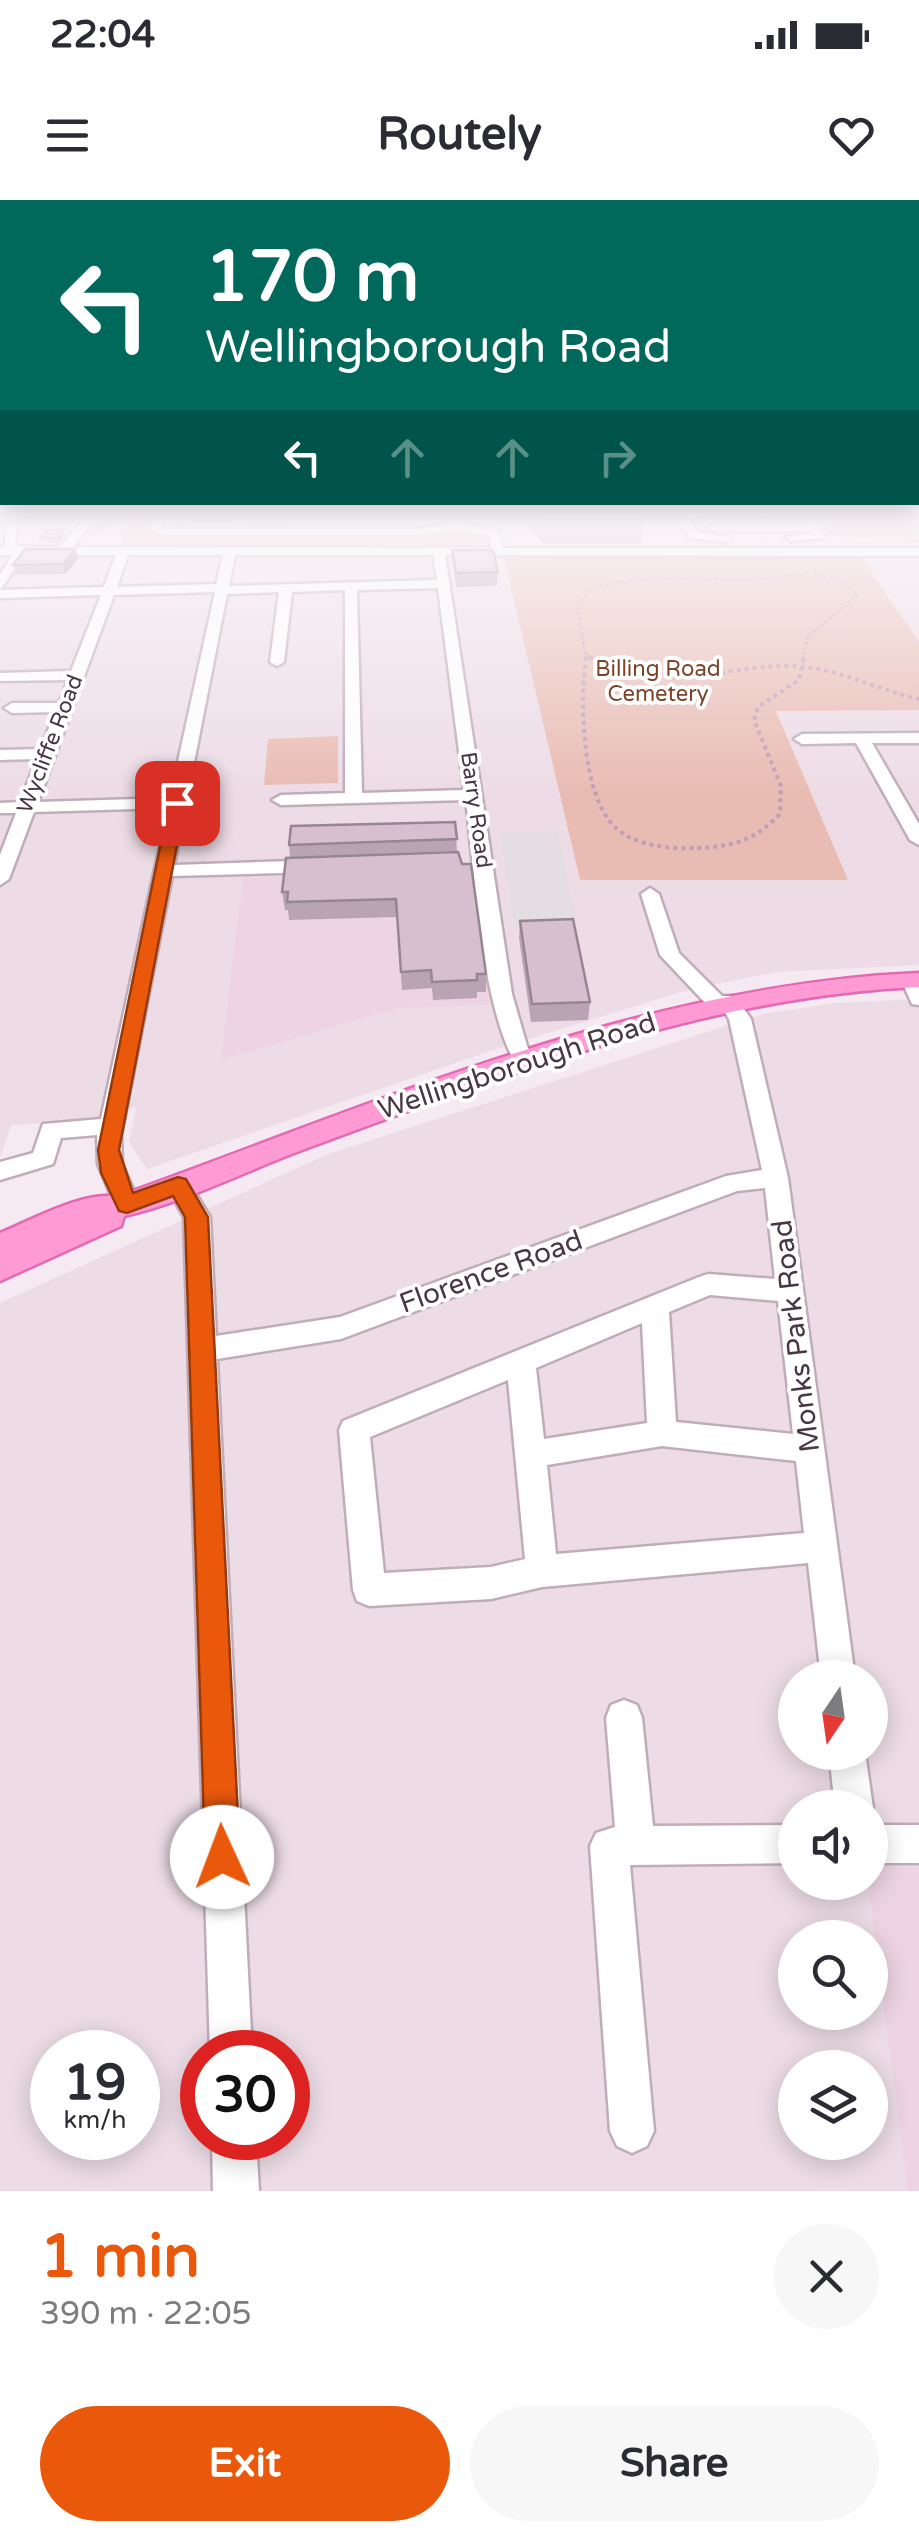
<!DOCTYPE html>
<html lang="en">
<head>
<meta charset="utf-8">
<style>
	:root { --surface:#fff; --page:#f7f7f7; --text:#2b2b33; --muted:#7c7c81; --accent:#ea580c }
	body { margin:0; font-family:"Varela Round",sans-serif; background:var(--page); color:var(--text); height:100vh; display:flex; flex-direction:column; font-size:38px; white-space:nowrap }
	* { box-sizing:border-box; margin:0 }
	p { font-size:32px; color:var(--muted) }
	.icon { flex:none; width:55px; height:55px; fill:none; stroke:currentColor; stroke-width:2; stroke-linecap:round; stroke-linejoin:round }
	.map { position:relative; height:1991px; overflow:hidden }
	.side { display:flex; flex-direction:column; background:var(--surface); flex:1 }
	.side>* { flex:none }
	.hud { position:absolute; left:0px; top:0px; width:920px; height:305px; box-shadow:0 5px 25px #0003; background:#00695c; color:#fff; overflow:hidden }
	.needle { width:65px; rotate:193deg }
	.fabs { position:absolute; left:778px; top:1460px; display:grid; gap:20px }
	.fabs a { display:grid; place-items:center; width:110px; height:110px; border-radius:50%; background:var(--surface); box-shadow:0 5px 25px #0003; font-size:50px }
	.speed { position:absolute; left:30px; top:1830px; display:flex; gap:20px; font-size:50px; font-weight:700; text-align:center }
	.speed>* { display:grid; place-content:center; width:130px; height:130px; border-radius:50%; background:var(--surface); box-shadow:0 5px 25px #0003; line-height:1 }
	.speed small { font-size:25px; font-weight:400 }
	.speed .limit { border:15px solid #d22; background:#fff; color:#111 }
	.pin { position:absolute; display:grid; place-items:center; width:85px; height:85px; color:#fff; margin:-42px; border-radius:20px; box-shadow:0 5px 15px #0006 }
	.me { position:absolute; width:110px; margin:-55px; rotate:358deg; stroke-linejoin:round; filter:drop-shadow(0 0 8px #0008) }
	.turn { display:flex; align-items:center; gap:35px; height:210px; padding:0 40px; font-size:45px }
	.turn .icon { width:130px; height:130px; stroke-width:2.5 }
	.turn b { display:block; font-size:70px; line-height:85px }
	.lanes { display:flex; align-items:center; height:95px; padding:0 40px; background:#0003; justify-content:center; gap:50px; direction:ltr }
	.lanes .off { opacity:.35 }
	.round { display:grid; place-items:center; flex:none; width:105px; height:105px; border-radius:52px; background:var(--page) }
	.overview { display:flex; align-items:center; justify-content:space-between; height:170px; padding:0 40px }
	h1 { font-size:60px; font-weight:700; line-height:75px; color:var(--accent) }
	.primary-button { display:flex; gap:20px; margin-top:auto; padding:20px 40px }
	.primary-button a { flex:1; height:115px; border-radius:60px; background:var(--accent); color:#fff; font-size:40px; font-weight:700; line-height:115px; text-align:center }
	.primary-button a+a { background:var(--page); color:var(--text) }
	.status { display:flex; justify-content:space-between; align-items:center; height:70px; padding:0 50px; background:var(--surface); direction:ltr }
	.status svg { height:28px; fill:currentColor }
	header { display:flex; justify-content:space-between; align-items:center; height:130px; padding:0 40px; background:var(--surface); font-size:45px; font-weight:700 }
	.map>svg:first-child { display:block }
</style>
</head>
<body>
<div class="status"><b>22:04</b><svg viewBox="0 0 49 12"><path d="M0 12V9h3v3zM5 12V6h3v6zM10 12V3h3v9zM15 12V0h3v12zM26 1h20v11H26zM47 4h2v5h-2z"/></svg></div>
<header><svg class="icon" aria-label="menu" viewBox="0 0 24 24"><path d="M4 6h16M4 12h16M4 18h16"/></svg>Routely<svg class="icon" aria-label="heart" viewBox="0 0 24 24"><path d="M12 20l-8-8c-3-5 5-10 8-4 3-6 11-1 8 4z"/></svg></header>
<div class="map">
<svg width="919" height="1991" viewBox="0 0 919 1991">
	<rect width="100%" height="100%" fill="#f5eaf1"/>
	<path fill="#eddce6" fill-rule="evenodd" d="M0,356L504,358L580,680L847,679L776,510H919V765L775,772L681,792L493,850L147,969L129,942L136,907L88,921L11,925L0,958Z
		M861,357H919V442Z
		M919,799V1991H0V1103L328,954L763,814L834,803ZM795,1478H870V1552H795ZM795,1608H870V1682H795ZM795,1738H870V1812H795ZM52,1852H138V1938H52ZM202,1852H288V1938H202ZM795,1868H870V1942H795Z"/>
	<path fill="#eed4e3" d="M470,669L491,805L398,808L221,860L243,678Z
		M870,1665L919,1668V1991H908L868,1683Z"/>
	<path fill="#f1def5" d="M21,313H919V348L19,347Z"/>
	<path fill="#e9bcb3" d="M151,313L170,337L419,336C441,336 463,326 487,340L484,346L121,345V320H114L103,332H94L106,314Z
		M180,313H400L398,319L178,325Z
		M910,313L919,316V328L908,331L919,336V343L832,335L824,329L837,318Z
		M861,357L919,442V510L776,511L848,680H580L504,358Z
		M338,536V583L264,585L268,539Z"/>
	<path fill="#e4dee2" d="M150,313H170L167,328L420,327L419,336L170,337L147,330Z
		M557,630L577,725L514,727L500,632Z"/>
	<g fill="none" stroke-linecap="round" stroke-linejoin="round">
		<defs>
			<path id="minor" d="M7,313H18L15,344L21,347H60L88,313H99L73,347L491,348L489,335L456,330L414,335H164L150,328L154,313H164L162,327L166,329H414L449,324L444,314L455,313L460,324L498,330L503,348H919V356L445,355L512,794L527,846L537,863L526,870L518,868C481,808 475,673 466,600L281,605L272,600L281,595L345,593V390L292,392L284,462L277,466L270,462L279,392L227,394L174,665L317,660L326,666L317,672L172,676L121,935L122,964L140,1005L127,1014L118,1012L98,964L97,935L61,938L53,964L0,980V962L33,953L43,924L101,919L168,608L34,612L9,679L0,685V655L16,613H0V603L20,602L37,559L0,560V550L41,549L55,512L12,513L4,508L12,503H59L68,480L0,481V473L71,471L101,395L0,398V390L104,387L116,355H25L0,390V375L12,355H0V347H5ZM128,355H223L216,384L117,387ZM235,355H433L437,380L229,386ZM438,388L464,590L362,593L357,390ZM215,392L170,598L38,602L114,395Z
				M688,313H706L688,320L698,333L732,338L726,342L690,338L675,318Z
				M815,313L826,314L818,322L825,338L791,341L785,337L813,333L812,331H714L708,328L714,325H808Z
				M919,533V543H872L919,624V645L910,640L856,543L802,544L794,539L802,534Z
				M650,688L659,694L679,753L722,796H735L751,819L788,978L855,1478H821L808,1363L542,1387L491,1399L369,1406L357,1401L353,1390L339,1230L343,1221L699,1077L708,1074L775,1079L765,988L737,991L341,1139L217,1159L252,1852H210L184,1017L166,985L178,976L187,979L210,1017L216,1136L340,1117L726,976L762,970L729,819L722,808H710L660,755L641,694ZM710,1095L778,1101L793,1234L676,1222L669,1112ZM642,1123L647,1223L544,1239L536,1168ZM508,1180L525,1359L491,1367L384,1373L370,1237ZM662,1246L796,1261L804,1333L556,1354L547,1265Z
				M911,774L919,777V805L912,804L901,780Z
				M624,1500L637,1505L642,1518L653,1626L795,1625V1663L630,1665L654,1931L647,1946L632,1953L617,1946L610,1931L590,1646L596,1633L615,1627L606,1518L611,1505Z
				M829,1552H865L873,1608L870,1614V1608H835Z
				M870,1625H919V1663H870Z
				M212,1938H256L259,1991H213Z"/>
			<path id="major" d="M919,773V787C708,796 506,875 310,947C249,969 187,1002 124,1016L121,1026L0,1081V1033C27,1022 56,1006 85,999C99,995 115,997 130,992C382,901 648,784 919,773Z"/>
		</defs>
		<use href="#minor" stroke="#c1acba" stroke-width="5"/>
		<use href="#major" stroke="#e469b3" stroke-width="5"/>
		<path stroke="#c29eb6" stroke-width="2.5" stroke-dasharray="2.5 2.5" stroke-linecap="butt" d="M586,455L594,459
			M586,459L578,409L589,389C664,366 745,393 819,369
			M803,459L808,437L858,394L840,380L812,373"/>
		<path stroke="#c29eb6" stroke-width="4" stroke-dasharray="4 4" stroke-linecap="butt" d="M586,457C580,500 581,597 616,628C637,647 671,649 697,648C733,647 755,640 780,614L781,586L754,520L758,507L799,480L804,457
			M589,457C664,499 715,465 792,466C836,467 877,490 919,499"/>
		<use href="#minor" fill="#fff" fill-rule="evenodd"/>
		<use href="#major" fill="#fe9ad4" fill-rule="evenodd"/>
	</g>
	<path fill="#b9a4b3" d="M517,313H658L643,314L641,344H544Z
		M64,331L65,335L58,343H42L41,338Z
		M75,349L78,359L65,374L16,375L13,365Z
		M452,350L498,372L497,386L456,387Z
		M455,622L457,651L290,657L289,645Z
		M458,652L486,774V792H477V798L433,800L432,788L402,790L397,717L289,720L288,710H285L282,692Z
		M520,721L590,802L588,820L531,822L519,738Z"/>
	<path fill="#968692" d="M64,331L65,335L58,343L57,338Z
		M75,349L78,359L65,374L63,364Z"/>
	<path fill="#d7bfd0" stroke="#968692" stroke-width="2.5" d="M538,313H643L644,320H545Z
		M49,330L64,331L57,338H41Z
		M25,349H75L63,364L13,365Z
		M452,350H493L498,372L456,373Z
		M455,622L457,639L289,645L291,626Z
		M458,652L462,664H471L486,774H477V780L432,782L431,770L401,772L396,699L287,702L288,692H282L286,658Z
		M573,719L590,802L532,804L520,721Z"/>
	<linearGradient id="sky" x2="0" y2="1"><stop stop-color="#8eccd2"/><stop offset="0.53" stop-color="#faf6f9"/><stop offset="1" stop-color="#faf6f9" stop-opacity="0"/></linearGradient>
	<rect width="919" height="591" fill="url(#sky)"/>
	<path fill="#ea580c" stroke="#983908" stroke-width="2.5" d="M177,598L185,603L119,950L133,993L178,977L186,979L208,1017L240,1657L235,1670L222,1675L210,1670L205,1657L185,1017L173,996L127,1013L119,1011L101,973L98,950L169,603Z"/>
	<g text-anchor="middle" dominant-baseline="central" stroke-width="8" stroke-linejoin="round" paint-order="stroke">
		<g font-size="22" fill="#7c452a" stroke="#fff">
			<text x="658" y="469">Billing Road<tspan x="658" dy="25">Cemetery</tspan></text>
		</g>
		<g font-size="22" fill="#493844" stroke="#fff">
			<text transform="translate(50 544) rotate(-69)">Wycliffe Road</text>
			<text transform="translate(476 610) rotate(82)">Barry Road</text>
		</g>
		<g font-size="28" fill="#493844" stroke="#fff">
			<text transform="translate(517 866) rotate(-18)">Wellingborough Road</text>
			<text transform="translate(491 1072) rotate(-20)">Florence Road</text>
			<text transform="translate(796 1136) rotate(-97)">Monks Park Road</text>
		</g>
	</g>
</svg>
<div class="fabs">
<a><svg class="needle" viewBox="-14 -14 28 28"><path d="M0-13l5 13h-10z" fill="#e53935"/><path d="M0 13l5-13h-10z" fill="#7c7c81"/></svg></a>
<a><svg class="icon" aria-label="sound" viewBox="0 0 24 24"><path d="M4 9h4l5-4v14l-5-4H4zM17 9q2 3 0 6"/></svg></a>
<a><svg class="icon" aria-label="search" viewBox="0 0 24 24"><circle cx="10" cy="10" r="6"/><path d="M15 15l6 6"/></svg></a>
<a><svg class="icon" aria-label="layers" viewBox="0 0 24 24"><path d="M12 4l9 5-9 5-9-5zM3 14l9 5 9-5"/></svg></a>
</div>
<div class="speed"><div>19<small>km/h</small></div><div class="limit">30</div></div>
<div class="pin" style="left:177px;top:603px;background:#d93025"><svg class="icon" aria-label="arrive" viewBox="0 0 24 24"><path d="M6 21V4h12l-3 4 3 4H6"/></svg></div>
<svg class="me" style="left:222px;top:1657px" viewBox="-20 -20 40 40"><circle r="19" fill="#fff"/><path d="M0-13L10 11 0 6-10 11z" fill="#ea580c"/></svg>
<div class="hud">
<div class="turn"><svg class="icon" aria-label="left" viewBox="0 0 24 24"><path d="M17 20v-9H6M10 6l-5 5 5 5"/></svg><div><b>170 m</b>Wellingborough Road</div></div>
<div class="lanes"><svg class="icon" aria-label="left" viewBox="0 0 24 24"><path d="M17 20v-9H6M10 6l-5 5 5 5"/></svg><svg class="icon off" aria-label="ahead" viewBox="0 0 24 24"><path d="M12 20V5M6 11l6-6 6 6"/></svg><svg class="icon off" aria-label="ahead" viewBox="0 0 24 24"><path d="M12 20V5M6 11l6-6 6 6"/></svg><svg class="icon off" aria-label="right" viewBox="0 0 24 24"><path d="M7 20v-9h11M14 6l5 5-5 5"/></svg></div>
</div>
</div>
<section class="side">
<div class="overview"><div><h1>1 min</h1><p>390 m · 22:05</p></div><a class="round"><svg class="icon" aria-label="close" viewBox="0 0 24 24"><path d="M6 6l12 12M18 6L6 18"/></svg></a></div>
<div class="primary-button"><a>Exit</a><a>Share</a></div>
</section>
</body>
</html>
